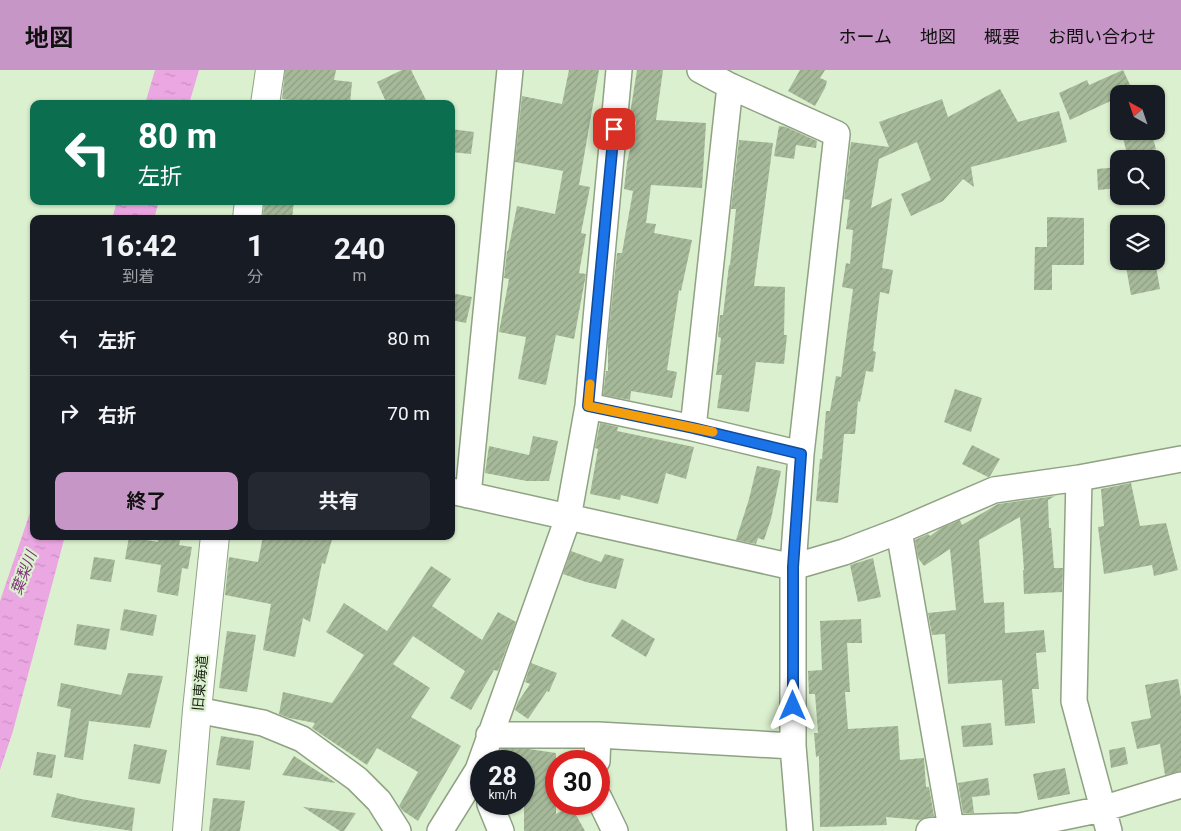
<!DOCTYPE html>
<html lang="ja">
<head>
<meta charset="utf-8">
<style>
	:root { --surface:#171b24; --page:#242831; --text:#f1f3f6; --muted:#9ea1a6; --line:#363941; --accent:#c697c6 }
	body { margin:0; font-family:Roboto,"Noto Sans JP",sans-serif; background:var(--page); color:var(--text); height:100vh; display:flex; flex-direction:column; font-size:19px; white-space:nowrap }
	* { box-sizing:border-box; margin:0 }
	p { font-size:16px; color:var(--muted) }
	.icon { flex:none; width:28px; height:28px; fill:none; stroke:currentColor; stroke-width:2; stroke-linecap:round; stroke-linejoin:round }
	.map { position:relative; flex:1; overflow:hidden }
	.side { position:absolute; left:30px; top:145px; width:425px; height:325px; display:flex; flex-direction:column; background:var(--surface); border-radius:10px; box-shadow:0 1px 4px #0004 }
	.side>* { flex:none }
	.hud { position:absolute; left:30px; top:30px; width:425px; height:105px; border-radius:10px; box-shadow:0 1px 4px #0004; background:#0b6e4f; color:#fff; overflow:hidden }
	.needle { width:32px; rotate:320deg }
	.controls { position:absolute; left:1110px; top:15px; display:grid; gap:10px }
	.controls a { display:grid; place-items:center; width:55px; height:55px; border-radius:10px; background:var(--surface); box-shadow:0 1px 4px #0004; font-size:25px }
	.speed { position:absolute; left:470px; top:680px; display:flex; gap:10px; font-size:25px; font-weight:700; text-align:center }
	.speed>* { display:grid; place-content:center; width:65px; height:65px; border-radius:50%; background:var(--surface); box-shadow:0 1px 4px #0004; line-height:1 }
	.speed small { font-size:12px; font-weight:400 }
	.speed .limit { border:8px solid #d22; background:#fff; color:#111 }
	.pin { position:absolute; display:grid; place-items:center; width:42px; height:42px; color:#fff; margin:-21px; border-radius:10px; box-shadow:0 2px 8px #0006 }
	.me { position:absolute; width:55px; margin:-28px; rotate:0deg; stroke-linejoin:round; filter:drop-shadow(0 0 4px #0008) }
	.turn { display:flex; align-items:center; gap:18px; height:105px; padding:0 25px; font-size:22px }
	.turn .icon { width:65px; height:65px; stroke-width:2.5 }
	.turn b { display:block; font-size:35px; line-height:42px }
	.eta { display:flex; justify-content:space-evenly; align-items:center; height:85px; text-align:center }
	.eta b { font-size:30px; font-weight:700; line-height:35px }
	.cta { display:flex; gap:10px; margin-top:auto; padding:10px 25px }
	.cta a { flex:1; height:58px; border-radius:10px; background:var(--accent); color:#111; font-size:20px; font-weight:700; line-height:58px; text-align:center }
	.cta a+a { background:var(--page); color:var(--text) }
	ul { padding:0; list-style:none }
	li { display:flex; align-items:center; gap:15px; height:75px; padding:0 25px; border-top:1px solid var(--line) }
	li div { flex:1 }
	li b { display:block; font-size:19px }
	li em { font-style:normal }
	header { display:flex; align-items:center; gap:30px; box-sizing:border-box; height:70px; padding:0 25px; background:var(--accent); color:#111 }
	header strong { font-size:24px }
	nav { display:flex; gap:28px; margin-inline-start:auto; font-size:18px }
	.map>svg:first-child { display:block }
</style>
</head>
<body>
<header>
<strong>地図</strong>
<nav><a>ホーム</a><a>地図</a><a>概要</a><a>お問い合わせ</a></nav>
</header>
<div class="map">
<svg width="1181" height="761" viewBox="0 0 1181 761">
	<defs>
		<pattern id="water-ripples" width="26" height="14" patternUnits="userSpaceOnUse" patternTransform="scale(1.25)"><rect width="26" height="14" fill="#eaa7e2"/><path d="M2 4q2-2 4 0t4 0M15 11q2-2 4 0t4 0" fill="none" stroke="#c88fc1"/></pattern>
		<pattern id="building-hatch" width="6" height="6" patternUnits="userSpaceOnUse" patternTransform="scale(1.25)"><rect width="6" height="6" fill="#a6ba9a"/><path d="M-1 1l2-2M0 6l6-6M5 7l2-2" fill="none" stroke="#8e9f84"/></pattern>
	</defs>
	<rect width="100%" height="100%" fill="#dbf0cf"/>
	<path fill="url(#water-ripples)" d="M155,0H199L189,34H145Z
		M117,131H159L154,149H112Z
		M34,431V466H65L13,661L0,700V531Z"/>
	<path fill="url(#building-hatch)" d="M285,0H336L334,10L352,12L350,34H323L282,29Z
		M402,0H411L428,34H387L377,12Z
		M569,0H599L579,115L590,117L581,163L586,164L579,203L586,204L574,269L556,265L546,315L518,309L526,267L499,262L509,209L504,208L507,181H508L517,136L555,144L563,101L515,92L522,26L562,34Z
		M637,0H663L656,50L706,53L702,118L651,115L646,153L656,154L654,163L692,170L681,221L679,220L667,300L677,302L672,328L631,321L630,330L603,325L606,301H608V270L617,183H622L633,121L624,119L627,93L636,52L629,50Z
		M800,0H825L820,8L827,11L825,18L815,36L788,21Z
		M1123,0L1133,21L1127,24H1119V27L1070,50L1059,23L1087,10L1089,15Z
		M1000,19L1018,52L1059,41L1067,72L971,97L974,117L963,109L943,131L911,146L901,124L931,110L917,72L879,89L871,138L892,128L882,198L893,200L889,224L880,222L873,281L876,282L873,302L866,301L860,332L858,331L855,364H844L838,433L816,431L820,389H822L826,341H830L836,306L841,307L853,219L842,217L846,193L850,194L853,160L846,159L850,130L844,129L851,72L889,77L879,52L942,29L948,47Z
		M779,56L786,57L817,71L816,78L796,75L794,89L774,86Z
		M451,59L474,62L471,84L451,82Z
		M1139,61H1151L1156,79L1128,88L1123,68Z
		M739,70L773,73L754,216L785,217L784,265H787L784,294L756,292L749,342L717,338L722,305H716L721,268L718,267L720,245H723L729,195H730L736,139H731Z
		M1119,97V118L1098,120L1097,99Z
		M264,131H294L292,149L263,146Z
		M1047,147L1084,148V195H1052V220H1034L1035,177H1047Z
		M1125,191H1155L1160,219L1131,225Z
		M451,223L472,227L466,253L451,250Z
		M955,319L982,328L971,362L944,352Z
		M600,353L618,357L617,361L694,377L686,409L666,403L658,434L621,425L620,430L590,424L598,379L595,378Z
		M533,366L558,371L549,411H527L485,403L489,376L529,385Z
		M972,375L1000,389L990,406L988,407L962,394Z
		M757,396L781,401L771,449L764,470L758,468L756,474L736,470L749,429Z
		M1131,413L1140,456L1166,453L1178,500L1154,506L1152,495L1104,504L1098,457L1104,456L1101,419Z
		M1055,426L1048,430L1049,458H1051L1054,498H1063L1062,522L1024,524L1023,500H1024L1020,447L979,470L984,533L1004,532L1005,563L1044,560L1046,582L1036,583L1039,619H1032L1035,653L1005,656L1002,610L948,614L945,564L932,565L928,543L956,540L950,479L924,496L918,488L915,470L928,464L930,466L941,458L960,450L962,455L998,434Z
		M159,466H181L179,475L192,477L188,499L182,498L178,526L157,522L161,495L125,489L129,467L158,472Z
		M263,466H333L325,494L322,493L310,552L303,548L295,587L263,580L271,534L225,525L229,487L258,492Z
		M571,481L601,492L605,484L624,489L616,519L586,512L563,504Z
		M94,487L115,490L111,512L90,509Z
		M873,488L881,527L858,532L850,495Z
		M431,496L451,509L432,536L482,570L498,542L516,552L498,601L494,600L471,640L450,628L465,601L413,566L393,594L430,618L411,647L461,676L418,751L403,741L399,736L418,702L377,678L367,695L312,658L315,653L289,648L279,644L283,622L332,633L364,585L326,562L344,533L387,561Z
		M124,539L157,545L153,566L120,560Z
		M622,549L655,569L646,587L611,566Z
		M861,549L862,573H847L850,622H845L848,659L898,656L900,690L924,688L926,717H929L934,746L920,750L886,747L887,755L820,757L819,686L816,687L814,663H818L815,624H809L808,601L822,600L820,551Z
		M77,554L110,559L106,580L74,575Z
		M227,561L256,565L247,622L219,618Z
		M531,593L557,603L549,622L547,621L528,649L515,640L518,632L530,614L525,612Z
		M128,603L163,606L150,658L89,651L83,690L64,687L71,639L57,636L61,613L121,625Z
		M1178,609L1181,627V701L1165,705L1160,674L1137,679L1131,652L1151,648L1145,615Z
		M991,653L993,675L963,677L961,656Z
		M221,666L254,671L250,700L216,695Z
		M134,674L167,680L160,714L128,709Z
		M1125,677L1128,694L1111,698L1109,680Z
		M501,679H529L556,683V744L571,736L585,761H524V691H496Z
		M37,682L56,685L52,708L33,705Z
		M294,686L336,713L282,705Z
		M1065,698L1070,724L1038,730L1033,704Z
		M988,708L990,725L972,727L974,743H963L958,713Z
		M57,723L81,729L135,738L132,761L70,751L51,747Z
		M213,728L245,731L240,761H209Z
		M303,737L356,743L344,761H340Z"/>
	<g fill="none" stroke-linecap="round" stroke-linejoin="round">
		<defs>
			<path id="minor" d="M700,0L730,16L837,64L801,384L793,497V676L800,761
				M588,336L693,358L801,384
				M693,358L730,16
				M1079,408L1074,631L1109,761
				M451,421L793,497L844,482L899,461L994,420L1079,408L1181,389
				M468,425L510,0
				M899,461L951,758
				M197,640L263,653L302,669L357,709L379,731L398,761
				M489,665H598L793,676
				M597,691L598,665
				M599,728L615,761
				M490,734L501,761
				M440,761L478,700L568,448L588,336L619,0
				M929,761L951,758L1020,756L1102,739L1181,715"/>
			<path id="secondary" d="M265,34L270,0
				M247,149L249,131
				M187,761L197,640L215,466"/>
		</defs>
		<use href="#minor" stroke="#8fa284" stroke-width="28"/>
		<use href="#secondary" stroke="#8fa284" stroke-width="30"/>
		<use href="#minor" stroke="#fff" stroke-width="25"/>
		<use href="#secondary" stroke="#fff" stroke-width="28"/>
	</g>
	<g fill="none" stroke-linecap="round" stroke-linejoin="round">
		<defs>
			<path id="route" d="M614,59L588,336L693,358L801,384L793,497V636"/>
		</defs>
		<use href="#route" stroke="#114b97" stroke-width="12"/>
		<use href="#route" stroke="#1a73e8" stroke-width="9"/>
		<path stroke="#f59e0b" stroke-width="9" d="M590,314L588,336L713,362"/>
	</g>
	<g text-anchor="middle" dominant-baseline="central" stroke-width="4.5" stroke-linejoin="round" paint-order="stroke">
		<g font-size="14" fill="#181f13" stroke="#dbf0cf">
			<text transform="translate(200 613) rotate(-85)">旧東海道</text>
		</g>
		<g font-size="15" font-style="italic" fill="#7e3178" stroke="#dbf0cf">
			<text transform="translate(24 503) rotate(-69)">葉梨川</text>
		</g>
	</g>
</svg>
<div class="controls">
<a><svg class="needle" viewBox="-14 -14 28 28"><path d="M0-13l5 13h-10z" fill="#e53935"/><path d="M0 13l5-13h-10z" fill="#9ea1a6"/></svg></a>
<a><svg class="icon" aria-label="search" viewBox="0 0 24 24"><circle cx="10" cy="10" r="6"/><path d="M15 15l6 6"/></svg></a>
<a><svg class="icon" aria-label="layers" viewBox="0 0 24 24"><path d="M12 4l9 5-9 5-9-5zM3 14l9 5 9-5"/></svg></a>
</div>
<div class="speed"><div>28<small>km/h</small></div><div class="limit">30</div></div>
<div class="pin" style="left:614px;top:59px;background:#d93025"><svg class="icon" aria-label="arrive" viewBox="0 0 24 24"><path d="M6 21V4h12l-3 4 3 4H6"/></svg></div>
<svg class="me" style="left:793px;top:636px" viewBox="-20 -20 40 40"><path d="M0-17L14 15 0 8-14 15z" fill="#1a73e8" stroke="#fff" stroke-width="4"/></svg>
<div class="hud">
<div class="turn"><svg class="icon" aria-label="left" viewBox="0 0 24 24"><path d="M17 20v-9H6M10 6l-5 5 5 5"/></svg><div><b>80 m</b>左折</div></div>
</div>
<section class="side">
<div class="eta">
<div><b>16:42</b><p>到着</p></div>
<div><b>1</b><p>分</p></div>
<div><b>240</b><p>m</p></div>
</div>
<ul>
<li><svg class="icon" aria-label="left" viewBox="0 0 24 24"><path d="M17 20v-9H6M10 6l-5 5 5 5"/></svg><div><b>左折</b></div><em>80 m</em></li>
<li><svg class="icon" aria-label="right" viewBox="0 0 24 24"><path d="M7 20v-9h11M14 6l5 5-5 5"/></svg><div><b>右折</b></div><em>70 m</em></li>
</ul>
<div class="cta"><a>終了</a><a>共有</a></div>
</section>
</div>
</body>
</html>
